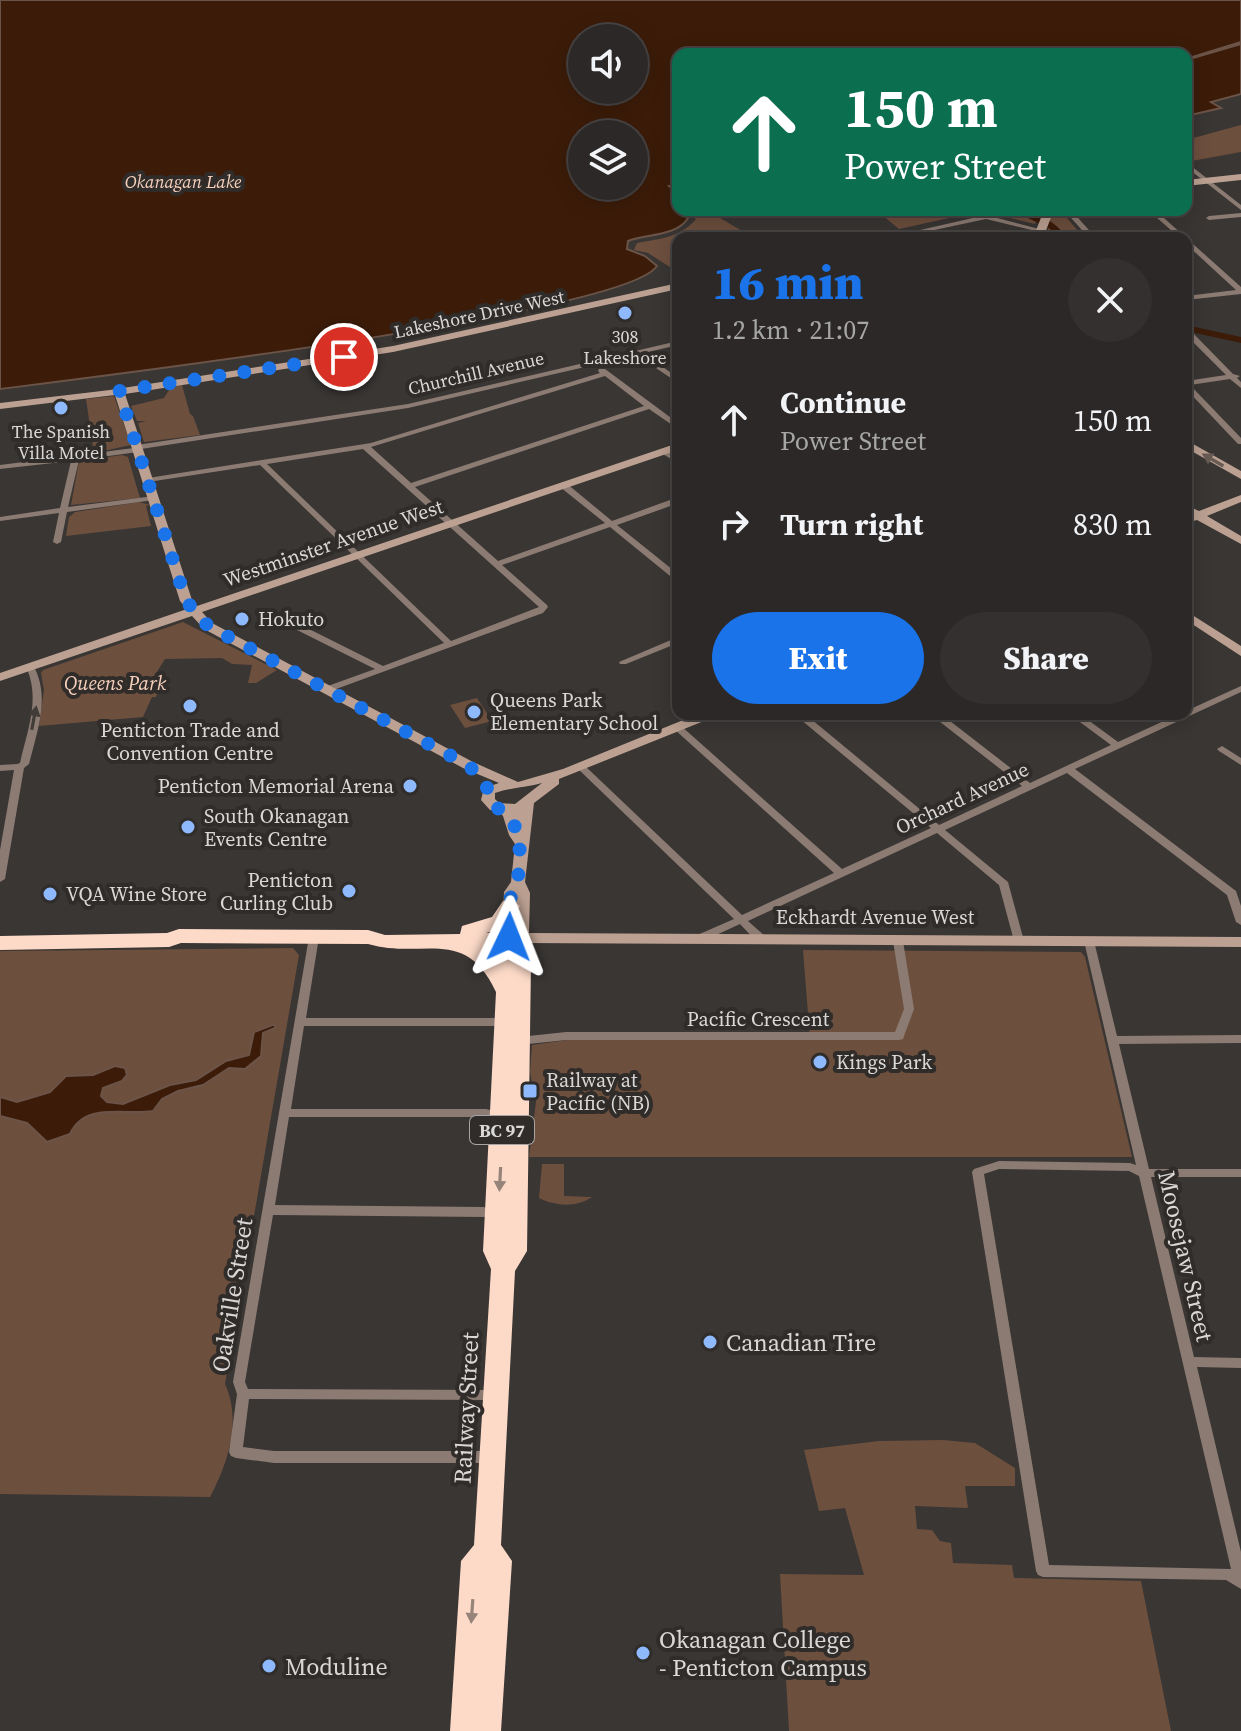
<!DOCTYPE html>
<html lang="en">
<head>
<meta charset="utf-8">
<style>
	:root { --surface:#2b2827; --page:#33302f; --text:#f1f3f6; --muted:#a6a6a7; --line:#474444; --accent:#1a73e8 }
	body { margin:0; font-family:"Source Serif 4",serif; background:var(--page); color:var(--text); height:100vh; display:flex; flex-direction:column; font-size:30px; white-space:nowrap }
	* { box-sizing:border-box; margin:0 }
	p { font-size:26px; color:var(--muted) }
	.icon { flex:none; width:44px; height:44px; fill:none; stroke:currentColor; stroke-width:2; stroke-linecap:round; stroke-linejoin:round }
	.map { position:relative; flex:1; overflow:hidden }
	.side { position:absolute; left:672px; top:232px; width:520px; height:488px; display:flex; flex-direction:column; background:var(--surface); border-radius:16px; box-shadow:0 4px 20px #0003,0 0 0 2px var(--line) }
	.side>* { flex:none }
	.banner { position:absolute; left:672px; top:48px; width:520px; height:168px; border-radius:16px; box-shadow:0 4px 20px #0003,0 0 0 2px var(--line); background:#0b6e4f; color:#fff; overflow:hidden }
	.tools { position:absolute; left:568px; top:24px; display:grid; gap:16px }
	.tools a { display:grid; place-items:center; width:80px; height:80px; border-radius:50%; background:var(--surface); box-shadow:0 4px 20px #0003,0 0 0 2px var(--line); font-size:40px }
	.pin { position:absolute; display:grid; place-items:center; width:68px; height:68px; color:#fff; margin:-34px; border:4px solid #fff; border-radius:50%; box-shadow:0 2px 8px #0007 }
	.me { position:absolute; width:88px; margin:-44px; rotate:2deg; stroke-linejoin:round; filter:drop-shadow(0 0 6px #0008) }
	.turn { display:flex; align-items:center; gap:28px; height:168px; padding:0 40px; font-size:36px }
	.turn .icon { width:104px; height:104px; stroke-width:2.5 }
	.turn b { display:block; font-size:56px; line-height:68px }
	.round { display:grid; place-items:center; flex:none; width:84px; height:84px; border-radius:42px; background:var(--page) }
	.headline { display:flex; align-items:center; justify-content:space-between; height:136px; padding:0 40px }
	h1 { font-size:48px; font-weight:800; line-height:60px; color:var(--accent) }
	.action { display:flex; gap:16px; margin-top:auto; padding:16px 40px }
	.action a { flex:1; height:92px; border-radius:48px; background:var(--accent); color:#fff; font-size:32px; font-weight:800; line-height:92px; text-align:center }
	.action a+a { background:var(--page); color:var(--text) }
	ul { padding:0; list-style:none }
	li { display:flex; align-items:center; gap:24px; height:104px; padding:0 40px }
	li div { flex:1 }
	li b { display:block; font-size:30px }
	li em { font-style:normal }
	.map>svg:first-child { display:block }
</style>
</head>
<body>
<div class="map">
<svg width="1241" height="1731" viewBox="0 0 1241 1731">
	<rect width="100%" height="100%" fill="#393634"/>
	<path fill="#6d4f3e" d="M1241,125V152L1186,162V140Z
		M679,210H718L715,215L754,238H678V265L670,267L648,253L634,250L637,243C660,239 681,237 696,219Z
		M876,210H1013L1036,221L1035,224L981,211L899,229Z
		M1051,210L1061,211L1084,238L1047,236Z
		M182,385L190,414L193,416L200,435L144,442L138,423L146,421H137L131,406L164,398L171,387Z
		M114,396L131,445L94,453L86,399Z
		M122,455L128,457L140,498L71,505L79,461Z
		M139,502L150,505L146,506L151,526L66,536L69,517L75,512Z
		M183,622L277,670L256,683H248L252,665L232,664L222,658L165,659L153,678H158L154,691L158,692L156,697H152L143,717L39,726L44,690L41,673L43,670Z
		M477,698L492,721L465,728L450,705Z
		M293,948L299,955L225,1384C242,1421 228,1463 210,1497L0,1494V951Z
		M803,950L1081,952L1085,957L1132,1157H529L536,1102L530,1072L532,1045L567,1040L810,1039Z
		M542,1164H564V1196L592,1197C576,1208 555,1206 539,1198Z
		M943,1440L975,1443L1015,1468V1486H965L968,1508L915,1506L917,1529L932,1530L940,1541L951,1543L953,1563L1012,1565L1014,1578L1141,1581L1171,1731H789L780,1574L864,1575L845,1508L819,1511L804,1450L879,1441Z"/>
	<path fill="#3c1c09" stroke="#6b5447" stroke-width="2" fill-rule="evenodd" d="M0,0H1241V42L1186,59V54H678V184L669,186L678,194L676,209L688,218C678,236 646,234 628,241L627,249L645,256L657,266C626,313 87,378 0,389ZM582,38H634V90H582ZM634,134V186H582V134Z
		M1241,44V94L1211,102L1221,108L1186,116V60Z
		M275,1024V1028L263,1033L261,1056L245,1069L229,1068L203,1085L178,1091L162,1099L153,1111C125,1116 85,1101 70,1134L47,1142L27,1123L0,1116V1097L17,1102L50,1092L66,1076L93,1075L115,1066L125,1068L127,1075L122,1081L103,1088L101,1096L107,1102L123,1104L170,1085L196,1080L226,1061L249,1055L254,1032Z"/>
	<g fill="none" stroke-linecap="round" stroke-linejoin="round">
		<path fill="#3c1c09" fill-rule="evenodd" d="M1012,210C1034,210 1055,220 1067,238H1057L1050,229Z
			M1186,325L1241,337V343L1186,331Z"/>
		<path fill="#8c7b72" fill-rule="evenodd" d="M1186,162L1241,205V210L1186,167Z
			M1064,210H1071L1096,238H1089Z
			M1148,210H1155L1241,287V294L1186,300V296L1236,290L1186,244V238H1180Z
			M1241,213V217L1209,220L1206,218L1209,216Z
			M986,215L1043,230L1040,232L986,219L897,238H885Z
			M1186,329H1189L1233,374L1240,376L1237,378L1241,382V388L1230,379L1190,385L1241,438V444H1238L1186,389V381L1226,375L1186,335Z
			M678,341V345L644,353L678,378V383L637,355L408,408L141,449V452H138L79,460L68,507L154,496L158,498L154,500L67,512L61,542L57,544L53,542L59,513L0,521V517L60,508L71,461L0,469V465L134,448V445H137L408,404Z
			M599,369H605L678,423V429L649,409L415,487L498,561L605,523L560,487V483H566L612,521L670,500H676V504L617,525L678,574V581L675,580L610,527L502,565L547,605L548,607L543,613L328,692L323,689L325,687L375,669L275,619L274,617L275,615H281L383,666L444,643L260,465L148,482L144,480L148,478L371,443L600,373L598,371ZM605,376L644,406L411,483L371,447ZM363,449L539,607L451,641L267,464Z
			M661,449H667L678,457V463L661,453Z
			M678,637V643L626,664H620L619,662Z
			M30,664L33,665C51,697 37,731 29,764L24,768L5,879L0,882V850L14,770L0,771V765L17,764L20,763C27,731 41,699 26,667Z
			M1241,686V692L1075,769L1236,891L1241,906V925L1236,922L1227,895L1067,773L945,830L1008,882L1024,941L1023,944H1015L1014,941L999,885L937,833L748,921L766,937L767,940L766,943H758L740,924L699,943L694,939L695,936L734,919L576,767L578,765H584L742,915L834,873L674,729L672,727L674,725H680L842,869L931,828L794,714H805L939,825L1022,786L930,714H941L1030,783L1111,745L1069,714H1080L1118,742L1179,714H1186V711Z
			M1222,746L1241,758V765L1219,751L1217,749Z
			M314,933L319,937L306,1018H493L497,1019L498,1022L497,1025L493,1026H304L291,1109H486L490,1110L492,1113L490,1116L486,1117H289L275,1205L484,1207L488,1209L490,1212L488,1215L484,1217L273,1215L245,1382L248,1389L495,1390L500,1391L501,1395L500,1399L495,1400L249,1399L243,1447L274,1451H490L495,1453L497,1457L495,1461L490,1463H274L236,1458L231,1456L229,1452L237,1394L233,1382L309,937Z
			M898,937L903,941L914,1009L904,1036L903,1039L899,1040H566L519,1045L515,1044L514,1041L515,1038L519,1037L566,1032H895L904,1009L893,941Z
			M1089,937L1094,941L1117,1036L1241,1035V1043L1119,1044L1149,1169H1241V1177H1151L1194,1357L1241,1358V1368L1197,1367L1241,1552V1589L1226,1580L1043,1577L1038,1575L1036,1571L972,1172L974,1169L999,1161L1130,1163L1136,1165L1084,941ZM999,1169L1129,1171L1139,1176L1231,1569L1049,1565L984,1174Z"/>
		<path fill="#bca192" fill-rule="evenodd" d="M1241,174V180L1186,186V180Z
			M1044,210H1054L1043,238H1033Z
			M678,283V289L393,352L125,394L192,600L197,606L678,443V450L202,612L212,623L473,762L518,782L563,769L698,714H715L714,717L559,779V784L534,803L525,882L530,893L529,933L1241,937V947L522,943L515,939L509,942L502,937L504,892L511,882L515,844L509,835L503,816L499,811L490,810L481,800L484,788L499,783L463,768L204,629L192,616L0,681V673L187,609L180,601L115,395L0,409V403L110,390L393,346ZM542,783L515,804L499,803L495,799V793C513,787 524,788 542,783Z
			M1186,440L1241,471V479L1186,448Z
			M1241,495V502L1207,516L1241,536V544L1197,520L1186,523V516L1189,515L1186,513V505L1199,511Z
			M1186,611L1241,646V656L1186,620Z"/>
		<path fill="#fddac8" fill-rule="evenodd" d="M510,899L520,906L506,927L486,933L516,932L519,937V955L527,957L531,962L527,1251L515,1271L501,1545L512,1561L501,1731H450L461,1561L474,1545L491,1269L483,1251L496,992C465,925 423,960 368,944L181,943L169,947L0,950V936L167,933L179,929L368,930L385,935L460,934L462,926L492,917L503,901ZM485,947H498V957Z"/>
	</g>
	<defs><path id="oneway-solid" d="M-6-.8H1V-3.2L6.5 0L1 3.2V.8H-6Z" transform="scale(2)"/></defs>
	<use fill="#675b54" href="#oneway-solid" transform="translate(1213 460) rotate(-150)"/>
	<use fill="#423c38" href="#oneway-solid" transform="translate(34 718) rotate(-79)"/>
	<g fill="#968379">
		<use href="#oneway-solid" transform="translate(500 1179) rotate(93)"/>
		<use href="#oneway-solid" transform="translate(472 1611) rotate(94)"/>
	</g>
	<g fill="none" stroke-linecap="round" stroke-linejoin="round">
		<path stroke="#1a73e8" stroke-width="14" stroke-dasharray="0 25.2" d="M344,357L119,391L186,601L208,626L468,765L486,783L490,803C505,814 516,815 516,838L520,841L518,882L511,892L509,937"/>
	</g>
	<g fill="#8eb9fd" stroke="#2f2c2a" stroke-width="3">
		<circle cx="625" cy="313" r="8"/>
		<circle cx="61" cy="408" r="8"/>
		<circle cx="242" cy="619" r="8"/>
		<circle cx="190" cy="706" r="8"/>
		<circle cx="474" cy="712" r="8"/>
		<circle cx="410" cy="786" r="8"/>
		<circle cx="188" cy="827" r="8"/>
		<circle cx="349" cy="891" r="8"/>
		<circle cx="50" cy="894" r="8"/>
		<circle cx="820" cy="1062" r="8"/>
		<rect x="522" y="1083" width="16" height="16" rx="4"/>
		<circle cx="710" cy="1342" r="8"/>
		<circle cx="643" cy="1653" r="8"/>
		<circle cx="269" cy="1666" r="8"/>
	</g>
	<g text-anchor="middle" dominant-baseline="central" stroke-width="8" stroke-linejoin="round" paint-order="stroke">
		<g font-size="18" font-style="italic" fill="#f6cfbb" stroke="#2f2c2a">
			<text x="183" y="181">Okanagan Lake</text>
		</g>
		<g font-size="18" fill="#dad8d7" stroke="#2f2c2a">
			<text transform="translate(479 314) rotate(-12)">Lakeshore Drive West</text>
			<text transform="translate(476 373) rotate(-13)">Churchill Avenue</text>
		</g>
		<g font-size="18" fill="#dad8d7" stroke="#2f2c2a">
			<text x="625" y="336">308<tspan x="625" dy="21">Lakeshore</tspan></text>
			<text x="61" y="431">The Spanish<tspan x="61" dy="21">Villa Motel</tspan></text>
		</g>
		<rect fill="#2f2c2a" stroke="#a7a4a3" stroke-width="2" x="470" y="1116" width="64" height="28" rx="6"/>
		<g font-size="18" font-weight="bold" fill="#dad8d7">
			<text x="502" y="1130">BC 97</text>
		</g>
		<g font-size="20" fill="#dad8d7" stroke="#2f2c2a">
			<text transform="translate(333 543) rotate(-19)">Westminster Avenue West</text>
			<text transform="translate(962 798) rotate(-25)">Orchard Avenue</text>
			<text x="875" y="917">Eckhardt Avenue West</text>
			<text x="758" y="1019">Pacific Crescent</text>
		</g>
		<g font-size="20" fill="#dad8d7" stroke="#2f2c2a" text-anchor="start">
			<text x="258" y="619">Hokuto</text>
			<text x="490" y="700">Queens Park<tspan x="490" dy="23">Elementary School</tspan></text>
			<text x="190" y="730" text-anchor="middle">Penticton Trade and<tspan x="190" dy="23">Convention Centre</tspan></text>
			<text x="394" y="786" text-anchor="end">Penticton Memorial Arena</text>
			<text x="204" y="816">South Okanagan<tspan x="204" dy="23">Events Centre</tspan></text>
			<text x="333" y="880" text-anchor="end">Penticton<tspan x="333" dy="23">Curling Club</tspan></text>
			<text x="66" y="894">VQA Wine Store</text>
			<text x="836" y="1062">Kings Park</text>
			<text x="546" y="1080">Railway at<tspan x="546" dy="23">Pacific (NB)</tspan></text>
		</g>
		<g font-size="20" font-style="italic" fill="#f7d0bb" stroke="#2f2c2a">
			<text x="115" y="683">Queens Park</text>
		</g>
		<g font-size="24" fill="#dad8d7" stroke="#2f2c2a">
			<text transform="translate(1186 1256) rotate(77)">Moosejaw Street</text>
			<text transform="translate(232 1295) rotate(-81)">Oakville Street</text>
			<text transform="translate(466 1408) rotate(-87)">Railway Street</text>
		</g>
		<g font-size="24" fill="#dad8d7" stroke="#2f2c2a" text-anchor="start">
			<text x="726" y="1342">Canadian Tire</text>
			<text x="659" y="1639">Okanagan College<tspan x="659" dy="28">- Penticton Campus</tspan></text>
			<text x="285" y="1666">Moduline</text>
		</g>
	</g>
</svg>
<div class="tools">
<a><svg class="icon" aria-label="sound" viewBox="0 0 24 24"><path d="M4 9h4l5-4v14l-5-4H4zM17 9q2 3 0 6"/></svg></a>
<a><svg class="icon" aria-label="layers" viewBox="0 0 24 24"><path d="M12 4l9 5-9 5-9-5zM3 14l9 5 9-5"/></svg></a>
</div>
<div class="pin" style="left:344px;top:357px;background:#d93025"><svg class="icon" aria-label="arrive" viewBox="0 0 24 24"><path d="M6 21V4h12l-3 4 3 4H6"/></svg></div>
<svg class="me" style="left:509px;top:937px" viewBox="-20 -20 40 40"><path d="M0-17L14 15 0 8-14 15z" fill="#1a73e8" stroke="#fff" stroke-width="4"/></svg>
<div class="banner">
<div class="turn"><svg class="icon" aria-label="ahead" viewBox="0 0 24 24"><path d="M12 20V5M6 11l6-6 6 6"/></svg><div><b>150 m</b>Power Street</div></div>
</div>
<section class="side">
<div class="headline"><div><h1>16 min</h1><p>1.2 km · 21:07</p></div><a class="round"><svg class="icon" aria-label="close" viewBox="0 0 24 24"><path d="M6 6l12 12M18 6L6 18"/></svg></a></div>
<ul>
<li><svg class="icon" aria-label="ahead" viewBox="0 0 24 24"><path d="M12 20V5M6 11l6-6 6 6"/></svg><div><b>Continue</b><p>Power Street</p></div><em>150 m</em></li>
<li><svg class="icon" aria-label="right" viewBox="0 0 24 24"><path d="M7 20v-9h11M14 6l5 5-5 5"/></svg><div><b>Turn right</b></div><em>830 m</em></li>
</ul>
<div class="action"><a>Exit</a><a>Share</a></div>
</section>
</div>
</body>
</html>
